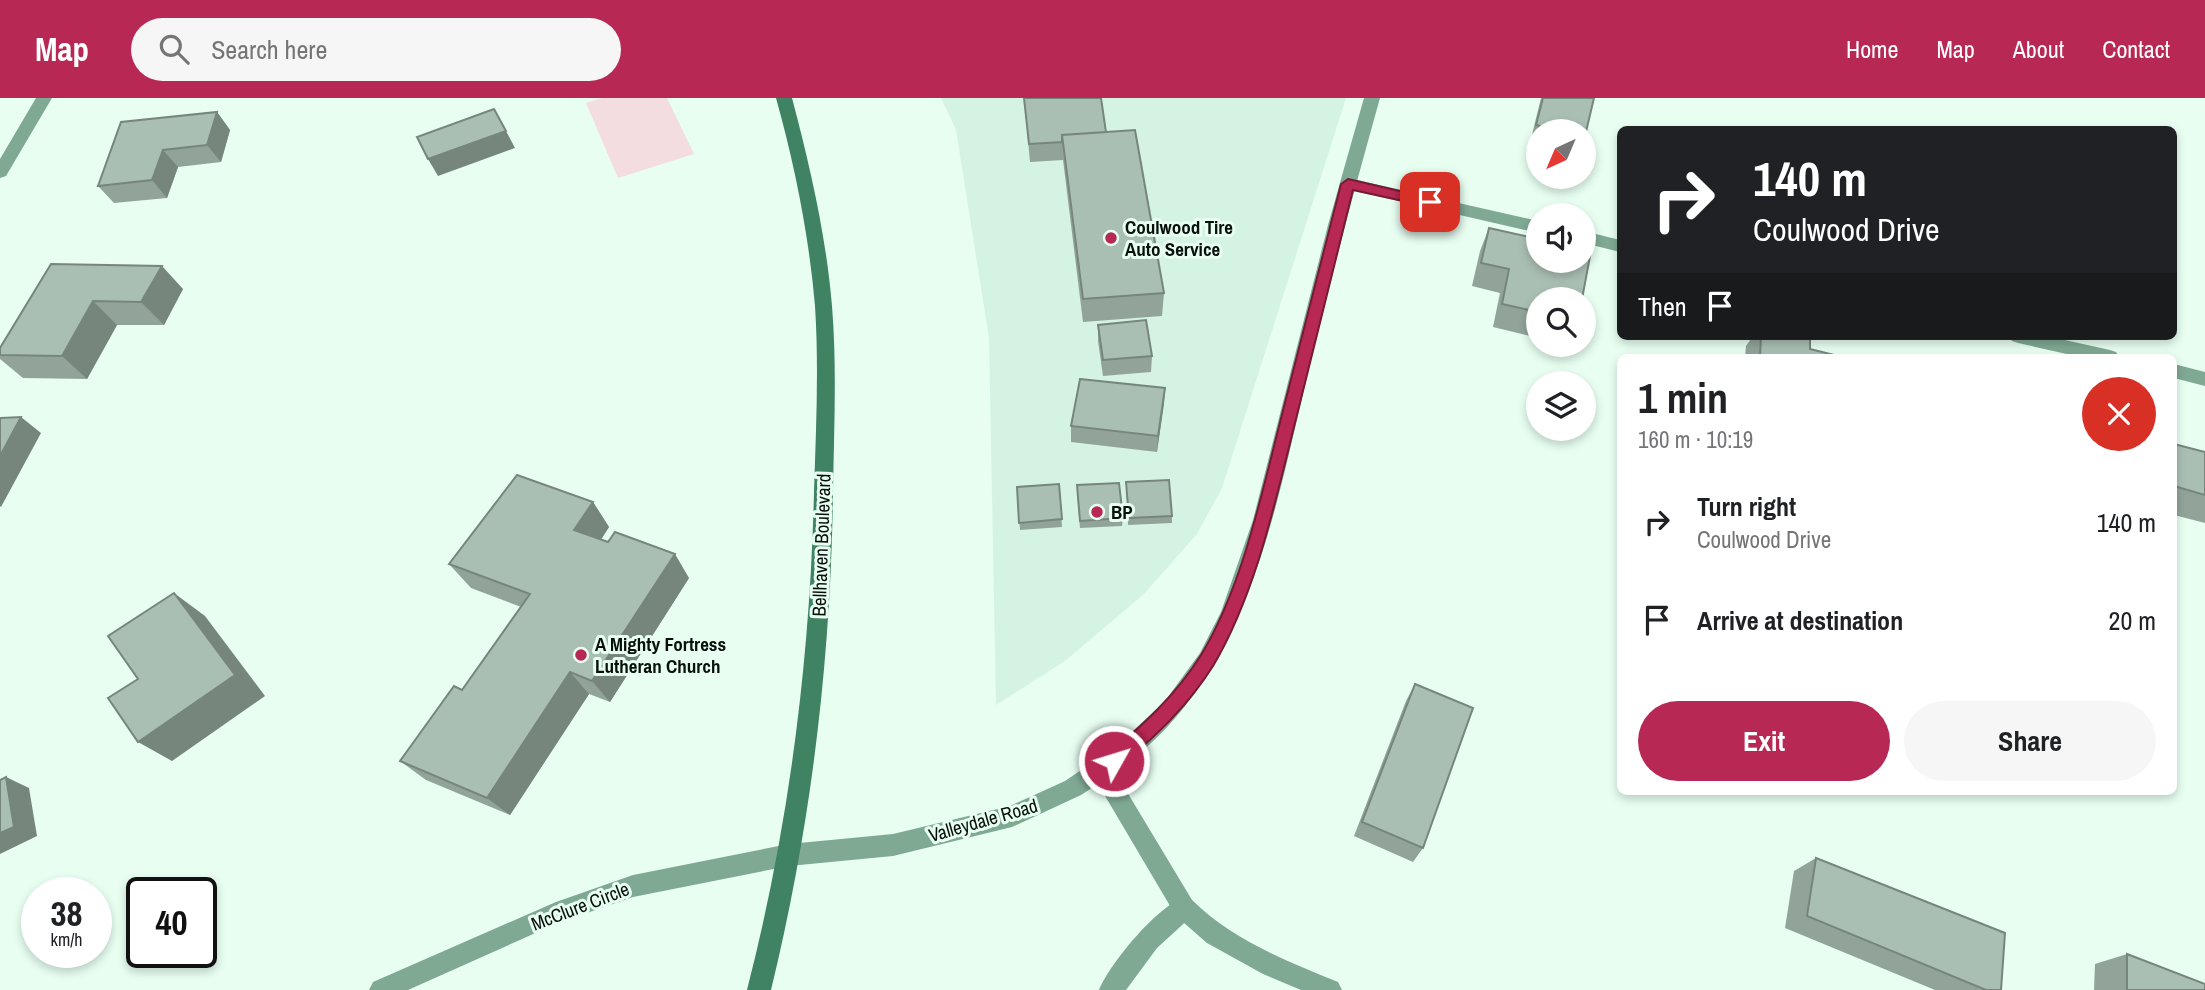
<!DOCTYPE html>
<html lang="en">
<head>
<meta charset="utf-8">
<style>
	:root { --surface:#fff; --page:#f6f6f6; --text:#202124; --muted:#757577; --accent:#b72854 }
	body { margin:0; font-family:"Archivo Narrow",sans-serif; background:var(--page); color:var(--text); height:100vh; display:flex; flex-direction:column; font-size:26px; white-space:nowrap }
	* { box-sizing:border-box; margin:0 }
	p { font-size:23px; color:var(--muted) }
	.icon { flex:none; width:38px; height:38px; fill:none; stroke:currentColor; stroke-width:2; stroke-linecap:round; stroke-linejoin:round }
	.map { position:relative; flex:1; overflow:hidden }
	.panel { position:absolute; left:1617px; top:256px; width:560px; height:441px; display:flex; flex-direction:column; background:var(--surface); border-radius:10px; box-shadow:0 4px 10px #0003 }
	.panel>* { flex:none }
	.banner { position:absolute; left:1617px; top:28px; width:560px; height:214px; border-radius:10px; box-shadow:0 4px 10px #0003; background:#202124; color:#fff; overflow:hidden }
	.needle { width:46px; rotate:224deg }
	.tools { position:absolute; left:1526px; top:21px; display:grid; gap:14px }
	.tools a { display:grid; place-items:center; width:70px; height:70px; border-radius:50%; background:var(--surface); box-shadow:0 4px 10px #0003; font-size:35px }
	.speed { position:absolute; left:21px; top:779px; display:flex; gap:14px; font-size:35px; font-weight:700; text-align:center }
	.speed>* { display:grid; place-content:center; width:91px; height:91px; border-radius:50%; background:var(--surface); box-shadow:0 4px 10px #0003; line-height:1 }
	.speed small { font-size:18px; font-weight:400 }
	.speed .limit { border:4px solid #111; border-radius:10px; background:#fff; color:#111 }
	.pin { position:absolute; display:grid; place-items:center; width:60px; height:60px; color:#fff; margin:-30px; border-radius:14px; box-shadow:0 4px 10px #0006 }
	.me { position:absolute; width:77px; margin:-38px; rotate:51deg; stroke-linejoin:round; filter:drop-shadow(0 0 5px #0008) }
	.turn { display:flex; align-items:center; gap:24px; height:147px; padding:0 21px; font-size:32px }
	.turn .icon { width:91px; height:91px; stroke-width:2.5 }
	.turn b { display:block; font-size:49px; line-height:60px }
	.then { display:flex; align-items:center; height:66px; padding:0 21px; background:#0003; gap:14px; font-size:26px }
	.round { display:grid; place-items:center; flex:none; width:74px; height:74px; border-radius:37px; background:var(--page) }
	.summary { display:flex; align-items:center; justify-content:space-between; height:119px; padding:0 21px }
	h1 { font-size:42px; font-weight:700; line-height:52px }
	.primary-button { display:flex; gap:14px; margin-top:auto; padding:14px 21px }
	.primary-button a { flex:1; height:80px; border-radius:42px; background:var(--accent); color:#fff; font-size:28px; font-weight:700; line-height:80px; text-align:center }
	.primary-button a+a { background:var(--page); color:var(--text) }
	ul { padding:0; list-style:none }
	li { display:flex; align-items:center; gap:21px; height:98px; padding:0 21px }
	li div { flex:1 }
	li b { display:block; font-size:26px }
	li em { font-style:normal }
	header { display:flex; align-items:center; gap:42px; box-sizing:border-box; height:98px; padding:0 35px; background:var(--accent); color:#fff }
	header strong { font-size:33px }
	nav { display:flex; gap:38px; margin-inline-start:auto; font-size:24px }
	.search { width:490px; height:63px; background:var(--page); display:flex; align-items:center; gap:18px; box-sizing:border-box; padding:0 24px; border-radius:38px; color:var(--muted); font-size:26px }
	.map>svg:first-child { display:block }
</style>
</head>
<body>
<header>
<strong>Map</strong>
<div class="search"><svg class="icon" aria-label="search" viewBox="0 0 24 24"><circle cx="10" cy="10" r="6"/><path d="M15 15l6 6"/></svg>Search here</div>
<nav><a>Home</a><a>Map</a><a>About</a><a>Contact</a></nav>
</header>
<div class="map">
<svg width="2205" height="892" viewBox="0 0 2205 892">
	<rect width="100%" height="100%" fill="#e7fef1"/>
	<path fill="#d5f3e3" d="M941,0H1346L1222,390L1197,436L1144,496L1065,563L996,607L989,240L956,32Z"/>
	<path fill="#f3dde0" d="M602,0H667L694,56L618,80L586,5Z"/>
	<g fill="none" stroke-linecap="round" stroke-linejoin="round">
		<path fill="#7fa993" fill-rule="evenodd" d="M36,0H52L6,78L0,80V61Z
			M1348,80L1538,123V135L1342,90L1340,86L1342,82Z
			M1584,133L1620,142V154L1584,145Z
			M2009,238H2047L2110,252L2116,254L2119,259H2080L2018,245L2012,243Z
			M2174,266L2205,274V288L2174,280Z
			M1184,799L1192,802L1195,810L1192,818L1157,850L1126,892H1099C1111,864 1156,810 1184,799Z"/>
		<path fill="#7fa993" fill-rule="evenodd" d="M1364,0H1380C1356,86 1333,171 1312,257C1276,406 1251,581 1115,674L1192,802C1234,843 1285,862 1338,884L1342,892H1301L1263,876L1207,845L1176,818L1098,686L1081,697L1012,729L893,758L789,768L633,799L558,825L408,892H369L373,884L556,804L633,777L789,746L893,736L1010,708L1065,683L1118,647L1165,603L1200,555L1221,514L1253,422L1328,127Z"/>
		<path fill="#3f8363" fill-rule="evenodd" d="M776,0H792C810,68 826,137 832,208C837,269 834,332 833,393C831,562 811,728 771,892H747C789,728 810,563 814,394C816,332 819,270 815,208C809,138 795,68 776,0Z"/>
	</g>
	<path fill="#92a49a" d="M1024,0L1106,34L1164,195L1162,218L1083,224L1063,62L1030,64Z
		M1541,0H1594L1584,41V33H1538V47L1530,45Z
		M217,14L230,32L221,64L178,69L167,100L114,105L98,88Z
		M1489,130L1538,201V240L1493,229L1500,195L1472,188L1480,153Z
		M51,166L183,191L164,227H117L87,281L23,280L0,261V250Z
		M1098,227L1152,258L1151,274L1103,278L1098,243Z
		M1753,238H1810V251L1842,259H1745L1746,248Z
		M1165,290L1157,354L1071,344V328Z
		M2174,346L2205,354V425L2174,417Z
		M1126,384L1172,418V425L1128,427Z
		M1059,386L1062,429L1020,432L1017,389Z
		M1077,395L1123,420L1122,428L1080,430Z
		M593,404L609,429L601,442L689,480L610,604L589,596L510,717L426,682L400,663L462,592L521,509L471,490L449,466Z
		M1415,586L1423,750L1413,764L1354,738L1406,603Z
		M1816,760L2001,892H1935L1785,830L1794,773Z
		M2127,856L2205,892H2094L2095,866Z"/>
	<path fill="#77867d" d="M217,14L230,32L221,64L207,47Z
		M506,33L515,50L438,78L428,61Z
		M163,52L178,69L167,100L152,82Z
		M162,168L183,191L164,227L141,204Z
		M93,203L117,227L87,281L62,258Z
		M1165,290L1164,306L1157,354L1158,338Z
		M21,319L41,335L1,409L0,408V358Z
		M593,404L609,429L591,456L574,432Z
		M675,456L689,480L610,604L592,583Z
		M174,495L205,518L265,598L172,663L138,644Z
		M570,574L589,596L510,717L487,700Z
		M6,679L29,690L37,738L0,756V735Z"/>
	<path fill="#aabfb3" stroke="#77867d" stroke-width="2" d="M1024,0H1101L1106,34L1062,37V44L1029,46Z
		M1543,0H1594L1585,38H1584V33H1563L1536,27Z
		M494,11L506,33L428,61L417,39Z
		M217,14L207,47L163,52L152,82L98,88L121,24Z
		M1135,32L1164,195L1083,201L1062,37Z
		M1489,130L1538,141V163H1584V151L1591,153L1582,201H1538V214L1502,206L1509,171L1481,165Z
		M51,166L162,168L141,204L93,203L62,258L0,257V250Z
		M1146,222L1152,258L1103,262L1098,227Z
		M1761,238H1810V251L1842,259H1760Z
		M1080,281L1165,290L1158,338L1071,328Z
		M21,319L0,358V320Z
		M2174,346L2205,354V397L2174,388Z
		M517,377L593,404L574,432L608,444L615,434L675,456L592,583L570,574L487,700L400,663L454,588L462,592L530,496L449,466Z
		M1169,382L1172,418L1129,420L1126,384Z
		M1119,385L1123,420L1080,423L1077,387Z
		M1059,386L1062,421L1019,425L1017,389Z
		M174,495L235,577L138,644L108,600L138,581L108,538Z
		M1415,586L1473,610L1423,750L1362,724Z
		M6,679L14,729L0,735V682Z
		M1816,760L2005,835L2001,892H1986L1807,818Z
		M2127,856L2205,886V892H2127Z"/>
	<path fill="#b72854" stroke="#771a37" stroke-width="2" d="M1348,81L1430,100L1436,104L1430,109L1353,92C1333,172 1313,253 1293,333C1274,410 1254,499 1213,568C1188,608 1155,639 1120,668L1114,671L1107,668L1105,663L1107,657C1143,627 1176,597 1201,557C1240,493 1260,404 1278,332C1299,250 1320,168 1341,86Z"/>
	<g fill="#b72854" stroke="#e7fef1" stroke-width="2.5">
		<circle cx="1111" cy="140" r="7"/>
		<circle cx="1097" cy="414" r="7"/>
		<circle cx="581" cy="557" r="7"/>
	</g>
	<g text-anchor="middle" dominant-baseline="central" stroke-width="6" stroke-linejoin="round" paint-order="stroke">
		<g font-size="19" font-weight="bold" fill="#08100c" stroke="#e7fef1" text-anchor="start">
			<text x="1125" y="129">Coulwood Tire<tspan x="1125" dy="22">Auto Service</tspan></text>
			<text x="1111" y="414">BP</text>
			<text x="595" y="546">A Mighty Fortress<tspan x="595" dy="22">Lutheran Church</tspan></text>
		</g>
		<g font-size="19" fill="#08100c" stroke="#e7fef1">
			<text transform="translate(821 447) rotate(-88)">Bellhaven Boulevard</text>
			<text transform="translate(983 722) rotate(-16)">Valleydale Road</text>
			<text transform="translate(580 808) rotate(-21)">McClure Circle</text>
		</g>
	</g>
</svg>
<div class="tools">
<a><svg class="needle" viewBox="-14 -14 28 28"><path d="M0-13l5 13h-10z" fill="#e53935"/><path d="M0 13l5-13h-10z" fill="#757577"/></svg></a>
<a><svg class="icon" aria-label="sound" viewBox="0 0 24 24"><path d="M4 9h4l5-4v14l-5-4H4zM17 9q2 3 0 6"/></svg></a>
<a><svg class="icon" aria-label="search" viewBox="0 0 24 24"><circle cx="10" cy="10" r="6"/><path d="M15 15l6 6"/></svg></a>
<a><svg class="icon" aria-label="layers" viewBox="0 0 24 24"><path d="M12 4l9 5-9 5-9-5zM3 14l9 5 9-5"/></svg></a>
</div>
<div class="speed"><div>38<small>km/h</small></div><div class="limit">40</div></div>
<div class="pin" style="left:1430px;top:104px;background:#d93025"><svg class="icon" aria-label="arrive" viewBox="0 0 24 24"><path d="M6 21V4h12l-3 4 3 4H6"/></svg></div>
<svg class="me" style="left:1114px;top:663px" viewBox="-20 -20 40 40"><circle r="17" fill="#b72854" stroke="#fff" stroke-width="3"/><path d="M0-11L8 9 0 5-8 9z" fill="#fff"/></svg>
<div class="banner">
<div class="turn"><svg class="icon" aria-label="right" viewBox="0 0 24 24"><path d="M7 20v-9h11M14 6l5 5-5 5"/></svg><div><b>140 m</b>Coulwood Drive</div></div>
<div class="then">Then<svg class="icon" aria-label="arrive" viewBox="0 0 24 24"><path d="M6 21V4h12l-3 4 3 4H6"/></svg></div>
</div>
<section class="panel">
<div class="summary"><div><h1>1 min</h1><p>160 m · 10:19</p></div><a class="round" style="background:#d93025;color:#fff"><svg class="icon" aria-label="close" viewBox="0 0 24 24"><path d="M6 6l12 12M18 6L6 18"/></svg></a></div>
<ul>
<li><svg class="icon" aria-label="right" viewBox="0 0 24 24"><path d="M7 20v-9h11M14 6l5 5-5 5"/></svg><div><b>Turn right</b><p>Coulwood Drive</p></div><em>140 m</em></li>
<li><svg class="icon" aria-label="arrive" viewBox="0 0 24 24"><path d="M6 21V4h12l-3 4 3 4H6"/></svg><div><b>Arrive at destination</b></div><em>20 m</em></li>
</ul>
<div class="primary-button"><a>Exit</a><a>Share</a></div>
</section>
</div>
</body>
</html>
